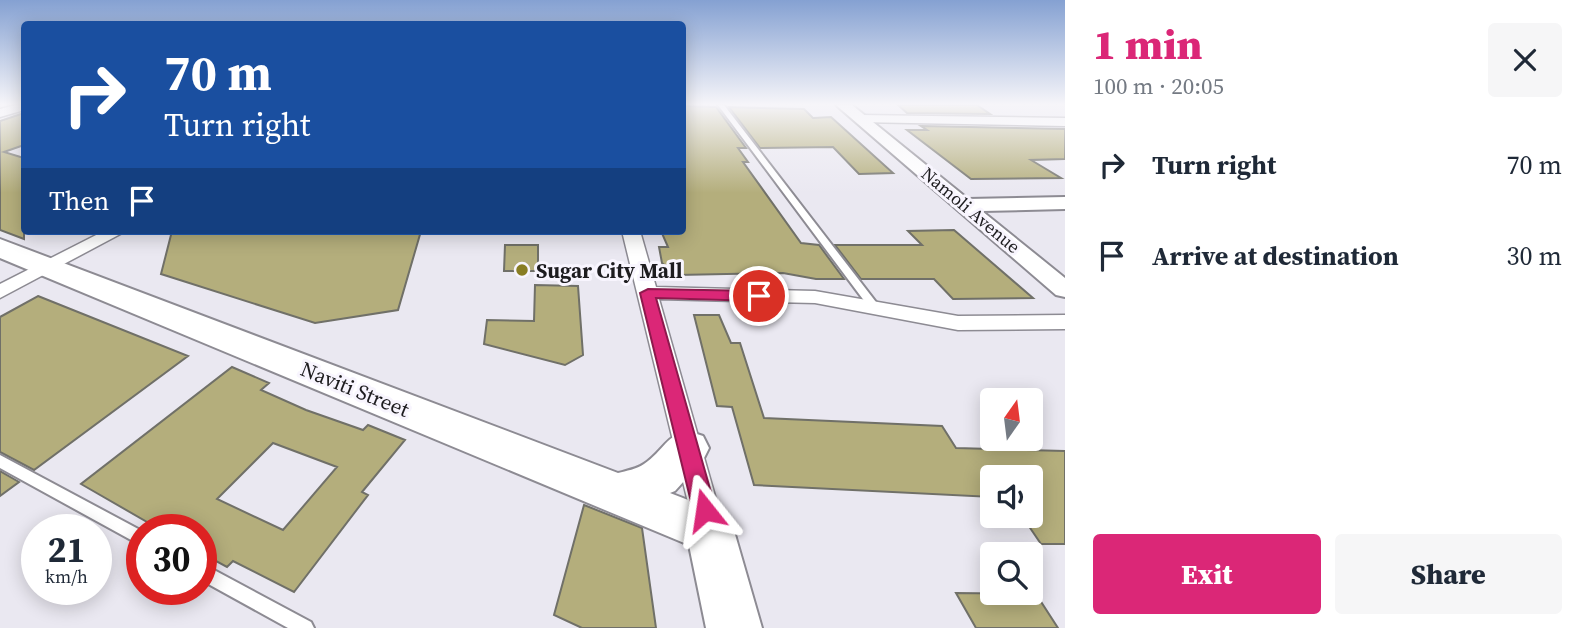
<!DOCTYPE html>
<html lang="en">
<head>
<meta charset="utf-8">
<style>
	:root { --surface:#fff; --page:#f6f6f7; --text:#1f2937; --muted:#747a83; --accent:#db2777 }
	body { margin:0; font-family:"Source Serif 4",serif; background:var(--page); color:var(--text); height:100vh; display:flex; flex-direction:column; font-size:26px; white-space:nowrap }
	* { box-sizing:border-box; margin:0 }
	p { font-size:23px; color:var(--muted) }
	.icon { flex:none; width:38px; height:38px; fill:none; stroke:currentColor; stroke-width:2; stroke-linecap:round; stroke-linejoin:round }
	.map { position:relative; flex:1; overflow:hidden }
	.sheet { display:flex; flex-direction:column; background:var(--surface); width:525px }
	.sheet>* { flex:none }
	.top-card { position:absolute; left:21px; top:21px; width:665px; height:214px; border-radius:7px; box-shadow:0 4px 18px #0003; background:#1a4fa0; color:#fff; overflow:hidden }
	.needle { width:46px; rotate:14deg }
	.tools { position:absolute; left:980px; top:388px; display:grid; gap:14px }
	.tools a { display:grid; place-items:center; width:63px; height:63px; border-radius:7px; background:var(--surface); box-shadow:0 4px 18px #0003; font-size:35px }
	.speed { position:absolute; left:21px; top:514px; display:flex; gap:14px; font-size:35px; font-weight:700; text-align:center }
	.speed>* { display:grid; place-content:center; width:91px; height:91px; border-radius:50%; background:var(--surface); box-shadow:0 4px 18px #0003; line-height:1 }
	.speed small { font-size:18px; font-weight:400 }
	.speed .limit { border:10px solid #d22; background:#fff; color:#111 }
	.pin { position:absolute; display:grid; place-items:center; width:60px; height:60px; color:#fff; margin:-30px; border:4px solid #fff; border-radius:50%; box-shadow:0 2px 7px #0007 }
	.me { position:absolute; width:77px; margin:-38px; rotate:345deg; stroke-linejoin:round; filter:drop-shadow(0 0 5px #0008) }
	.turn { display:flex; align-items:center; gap:24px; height:147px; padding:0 28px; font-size:32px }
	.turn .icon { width:91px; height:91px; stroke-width:2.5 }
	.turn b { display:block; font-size:49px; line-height:60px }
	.then { display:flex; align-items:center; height:66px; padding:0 28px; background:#0003; gap:14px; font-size:26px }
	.round { display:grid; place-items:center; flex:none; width:74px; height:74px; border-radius:7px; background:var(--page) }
	.overview { display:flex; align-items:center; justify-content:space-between; height:119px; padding:0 28px }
	h1 { font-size:42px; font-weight:800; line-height:52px; color:var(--accent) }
	.primary-button { display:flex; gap:14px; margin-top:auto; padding:14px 28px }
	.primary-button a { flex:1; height:80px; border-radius:7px; background:var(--accent); color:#fff; font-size:28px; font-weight:800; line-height:80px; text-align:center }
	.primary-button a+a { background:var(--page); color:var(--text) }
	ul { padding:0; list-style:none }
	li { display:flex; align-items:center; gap:21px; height:91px; padding:0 28px }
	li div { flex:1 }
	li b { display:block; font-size:26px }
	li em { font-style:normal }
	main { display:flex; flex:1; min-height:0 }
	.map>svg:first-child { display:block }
</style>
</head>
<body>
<main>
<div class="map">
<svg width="1065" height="628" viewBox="0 0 1065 628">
	<rect width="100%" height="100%" fill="#eae8f1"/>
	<path fill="#b4ae7c" stroke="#707068" stroke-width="2" fill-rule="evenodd" d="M898,105H977L990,114L907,113Z
		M682,106L716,107L746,148H738L748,162H743L801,243L819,245L844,279H816L783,273L677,275L662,263L659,247H668L661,231H682Z
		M729,107L804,109L813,118L831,117L893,173L859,174L833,147L760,148Z
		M24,113V145L4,152L24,158V239L0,230V121Z
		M921,126L1065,129V159L1031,160L1061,178L971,179L907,130H927Z
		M954,230L1033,298L953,299L934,279H861L835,245H922L908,231Z
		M172,231H421L398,310L315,323L161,274Z
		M505,245H538V271H504Z
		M535,285L578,286L583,355L565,365L484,344L487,320L534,321Z
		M38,296L188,356L34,470L0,452V317Z
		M694,315H719L731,343H740L764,418L942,426L956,448L1065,451V544H1041L1022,516H1031V478H992V497L754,485L732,407L717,406Z
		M232,367L269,383L261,390L306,410L363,430L368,425L405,440L362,492L368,495L294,592L233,561L227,567L201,553V530H161L81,484ZM273,443L337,467L283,530L217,499Z
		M0,471L19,482L0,496Z
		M584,505L642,528L656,628H582L554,615Z
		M956,593L1036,594L1058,628H976Z"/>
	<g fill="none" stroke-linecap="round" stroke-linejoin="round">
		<defs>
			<path id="service" d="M718,105H724L879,306L880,308L879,310H871Z
				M0,455L142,531V546L0,468Z
				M201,563L311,622L314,628H288L201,580Z"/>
			<path id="minor" d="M15,105H24V110L0,117V109Z
				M862,115L1065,118V126L858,122L856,119Z
				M104,231H126L0,298V284Z
				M622,231H640L656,287L815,291L958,316L1065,315V329L958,330L815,303L659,299L725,531L721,541L710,545L699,541L695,531Z"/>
			<path id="tertiary" d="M836,105H852L968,199L1065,197V209L982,211L1065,278V297L1056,295Z"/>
			<path id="primary" d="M0,239L618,473C626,471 637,469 644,464C668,448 669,424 703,436L709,448L703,460L675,491L670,493L727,515L734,531L762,628H706L689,545L0,258Z"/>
		</defs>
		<use href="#service" stroke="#8d8b93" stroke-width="4"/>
		<use href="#minor" stroke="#8d8b93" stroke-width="3"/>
		<use href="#tertiary" stroke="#8d8b93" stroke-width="4"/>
		<use href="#primary" stroke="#8d8b93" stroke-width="4"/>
		<use href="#service" fill="#fff" fill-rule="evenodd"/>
		<use href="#minor" fill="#fff" fill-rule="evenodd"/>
		<use href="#tertiary" fill="#fff" fill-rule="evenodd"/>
		<use href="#primary" fill="#fff" fill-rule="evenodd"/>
	</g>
	<linearGradient id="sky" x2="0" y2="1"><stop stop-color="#85a1d2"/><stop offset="0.54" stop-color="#f6f5f9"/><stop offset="1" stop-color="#f6f5f9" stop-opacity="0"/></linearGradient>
	<rect width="1065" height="193" fill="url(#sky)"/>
	<path fill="#db2777" stroke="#8e194d" stroke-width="2" d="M648,289L759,291L767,296L759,301L656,298L716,510L713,518L705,521L697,518L693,510L640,293Z"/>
	<circle fill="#887d23" stroke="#f8f5fe" stroke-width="2.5" cx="522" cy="270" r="7"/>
	<g text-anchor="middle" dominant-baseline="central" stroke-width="6" stroke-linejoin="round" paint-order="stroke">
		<g font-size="18" fill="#1d1c1f" stroke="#f8f5fe">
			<text transform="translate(971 210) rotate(40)">Namoli Avenue</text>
		</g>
		<g font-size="21" font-weight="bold" fill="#1d1c1f" stroke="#f8f5fe" text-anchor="start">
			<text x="536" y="270">Sugar City Mall</text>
		</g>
		<g font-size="21" fill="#1d1c1f" stroke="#f8f5fe">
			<text transform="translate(355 389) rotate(22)">Naviti Street</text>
		</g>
	</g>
</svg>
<div class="tools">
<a><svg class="needle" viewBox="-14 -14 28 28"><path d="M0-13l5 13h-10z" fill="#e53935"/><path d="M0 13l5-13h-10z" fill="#747a83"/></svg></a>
<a><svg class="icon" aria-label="sound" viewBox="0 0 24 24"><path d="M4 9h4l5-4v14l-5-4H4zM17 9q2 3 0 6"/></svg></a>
<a><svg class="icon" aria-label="search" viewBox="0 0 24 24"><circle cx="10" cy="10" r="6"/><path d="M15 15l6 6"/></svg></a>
</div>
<div class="speed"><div>21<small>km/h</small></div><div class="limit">30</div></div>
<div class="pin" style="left:759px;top:296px;background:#d93025"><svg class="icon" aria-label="arrive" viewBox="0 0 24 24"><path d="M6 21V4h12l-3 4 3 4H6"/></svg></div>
<svg class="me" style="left:705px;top:510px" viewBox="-20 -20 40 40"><path d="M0-17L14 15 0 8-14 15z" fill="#db2777" stroke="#fff" stroke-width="4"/></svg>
<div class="top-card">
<div class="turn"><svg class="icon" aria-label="right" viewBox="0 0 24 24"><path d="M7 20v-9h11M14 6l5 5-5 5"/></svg><div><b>70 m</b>Turn right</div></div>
<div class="then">Then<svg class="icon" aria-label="arrive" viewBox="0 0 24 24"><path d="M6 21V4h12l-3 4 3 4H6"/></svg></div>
</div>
</div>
<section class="sheet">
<div class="overview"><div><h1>1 min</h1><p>100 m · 20:05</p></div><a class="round"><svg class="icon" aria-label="close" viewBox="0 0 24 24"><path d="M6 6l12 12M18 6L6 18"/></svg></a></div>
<ul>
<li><svg class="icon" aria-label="right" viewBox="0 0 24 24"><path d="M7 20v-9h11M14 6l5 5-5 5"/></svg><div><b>Turn right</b></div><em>70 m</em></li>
<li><svg class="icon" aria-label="arrive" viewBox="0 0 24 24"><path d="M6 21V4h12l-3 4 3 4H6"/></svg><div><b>Arrive at destination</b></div><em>30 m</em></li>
</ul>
<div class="primary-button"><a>Exit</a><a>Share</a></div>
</section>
</main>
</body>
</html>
